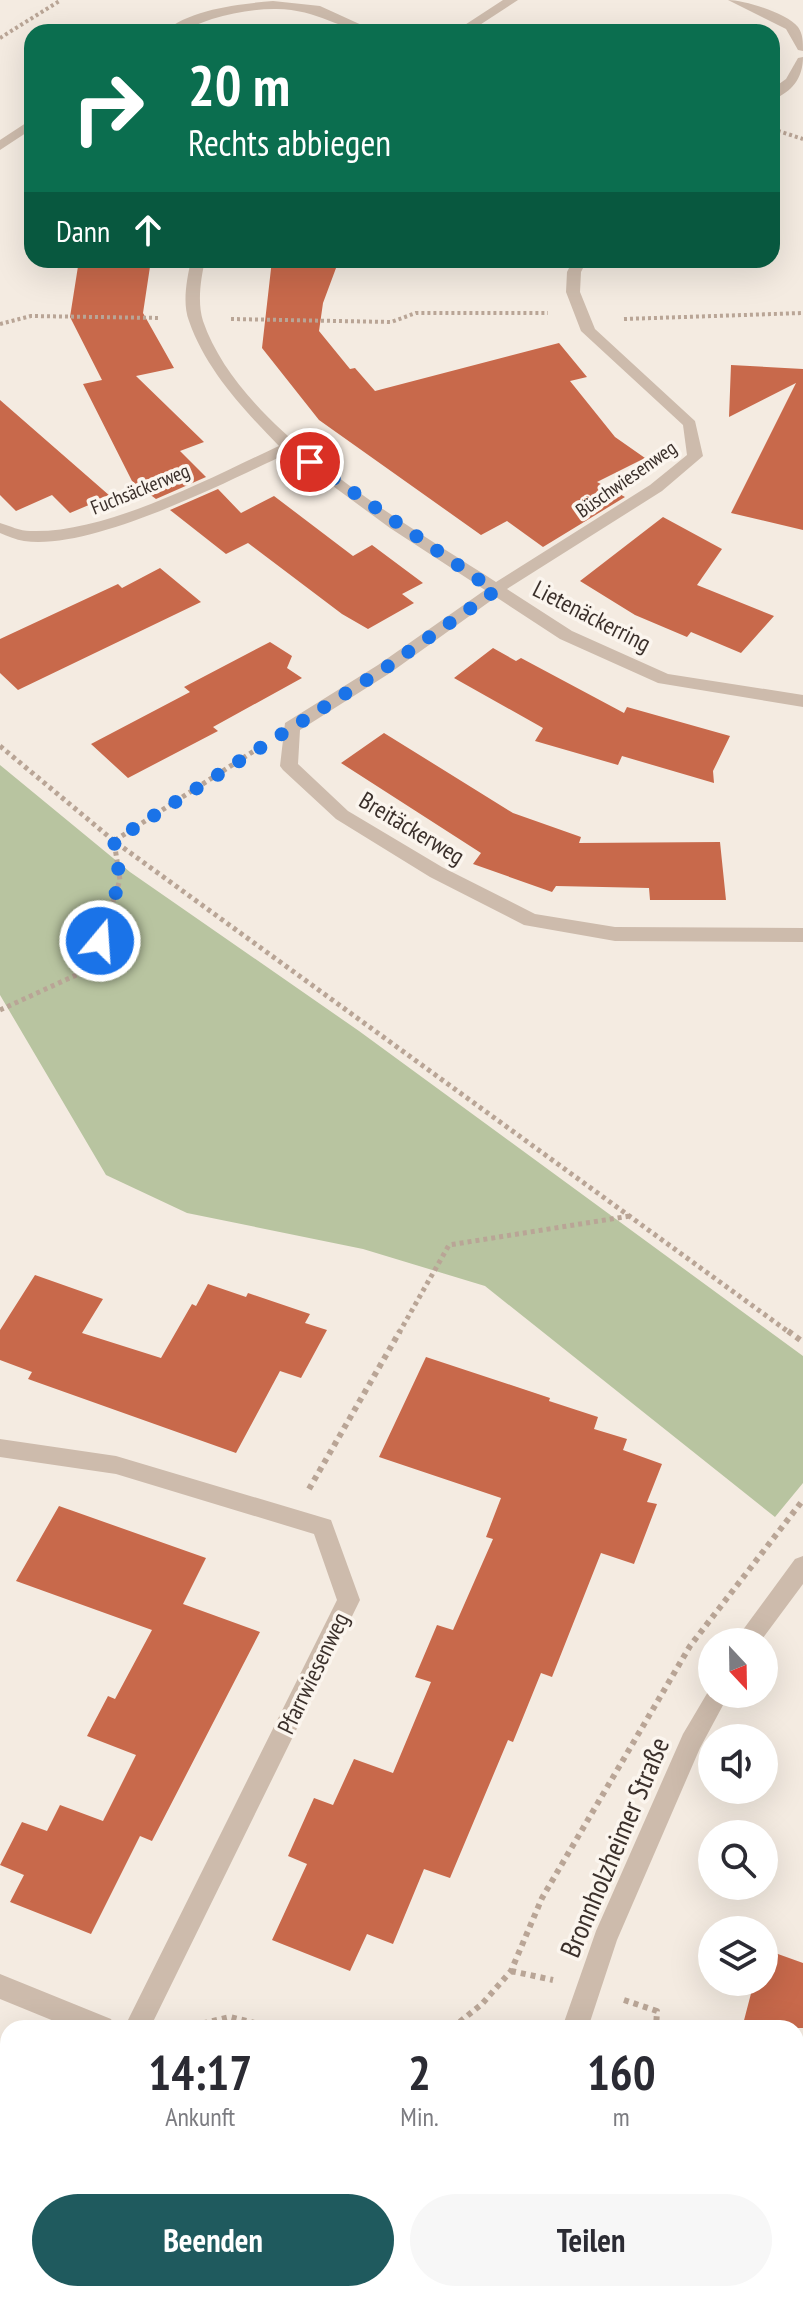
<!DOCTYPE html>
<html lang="de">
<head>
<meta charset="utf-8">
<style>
	:root { --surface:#fff; --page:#f7f7f7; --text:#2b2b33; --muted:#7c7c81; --accent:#1f5a5e }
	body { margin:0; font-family:"PT Sans Narrow",sans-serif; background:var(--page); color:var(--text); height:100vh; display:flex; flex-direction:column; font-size:30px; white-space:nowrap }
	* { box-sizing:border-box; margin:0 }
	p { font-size:26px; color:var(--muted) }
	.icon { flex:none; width:44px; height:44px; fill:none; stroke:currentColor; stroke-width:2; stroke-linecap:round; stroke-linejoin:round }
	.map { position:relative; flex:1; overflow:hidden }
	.drawer { position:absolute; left:0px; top:2020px; width:804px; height:282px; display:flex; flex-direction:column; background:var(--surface); border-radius:24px 24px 0 0; box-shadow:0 8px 32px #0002 }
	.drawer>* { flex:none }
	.guide { position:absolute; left:24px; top:24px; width:756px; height:244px; border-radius:24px; box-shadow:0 8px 32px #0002; background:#0b6e4f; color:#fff; overflow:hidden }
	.needle { width:52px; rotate:158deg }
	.buttons { position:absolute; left:698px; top:1628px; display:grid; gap:16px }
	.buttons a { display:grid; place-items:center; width:80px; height:80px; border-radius:50%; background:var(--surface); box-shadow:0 8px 32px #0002; font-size:40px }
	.pin { position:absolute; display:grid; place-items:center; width:68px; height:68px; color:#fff; margin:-34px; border:4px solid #fff; border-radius:50%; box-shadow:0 2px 8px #0007 }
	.me { position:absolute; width:88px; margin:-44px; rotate:18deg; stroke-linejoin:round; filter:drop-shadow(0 0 6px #0008) }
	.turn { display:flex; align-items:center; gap:28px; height:168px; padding:0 32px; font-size:36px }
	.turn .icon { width:104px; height:104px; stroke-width:2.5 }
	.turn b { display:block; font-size:56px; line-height:68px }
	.then { display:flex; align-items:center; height:76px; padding:0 32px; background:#0003; gap:16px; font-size:30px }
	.eta { display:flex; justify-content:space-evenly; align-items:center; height:136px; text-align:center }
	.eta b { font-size:48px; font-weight:600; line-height:56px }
	.cta { display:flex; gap:16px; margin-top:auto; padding:16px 32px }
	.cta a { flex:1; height:92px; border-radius:48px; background:var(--accent); color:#fff; font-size:32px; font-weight:600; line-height:92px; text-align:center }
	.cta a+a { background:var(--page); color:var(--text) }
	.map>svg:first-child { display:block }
</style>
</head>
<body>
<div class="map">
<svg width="803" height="2301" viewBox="0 0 803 2301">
	<rect width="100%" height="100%" fill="#f4ebe1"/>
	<path fill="#b8c4a0" d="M0,765L130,872L359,1031L803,1356V1483L775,1517L485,1286L363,1249L187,1213L106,1175L0,995Z"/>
	<path fill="#c8694b" d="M79,260H151L143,313L174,368L136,376L204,442L180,451L206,477L156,499L132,481L83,384L102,380L70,317Z
		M272,260H339L323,303L319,331L350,369L355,368L375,391L559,343L587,377L570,381L615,437L645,458L597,482L625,497L543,547L507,521L481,535L319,420L262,348Z
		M731,365L803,369V530L731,513L796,383L729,417Z
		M0,400L110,496L70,513L52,495L16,511L0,495Z
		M218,489L241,513L274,496L353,556L372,545L423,583L402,594L414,603L368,629L342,614L248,543L226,554L170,510Z
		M663,517L722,549L697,585L774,616L741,653L691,632L687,637L635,615L580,581Z
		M160,568L201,602L18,690L0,673V639L118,584L122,588Z
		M270,642L292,656L287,668L302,678L213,727L218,731L128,778L91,744L190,692L184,687Z
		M493,648L516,661L521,658L624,713L627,707L730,736L713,771L714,783L622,756L618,765L535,741L543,728L454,678Z
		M384,733L513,813L581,837L579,843L720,842L726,900H650L649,888L556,886L552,892L473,864L481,853L341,763Z
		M35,1275L103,1299L82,1333L161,1358L192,1304L196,1306L208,1284L246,1297L248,1293L310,1314L305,1323L327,1330L301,1378L280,1371L236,1453L28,1379L32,1372L0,1360V1330Z
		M426,1357L550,1398L549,1401L598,1417L594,1429L627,1439L623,1450L662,1464L647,1502L657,1504L634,1564L601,1553L552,1677L541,1673L513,1742L508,1740L450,1878L424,1869L393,1944L367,1934L350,1971L272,1940L307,1864L288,1856L314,1798L333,1805L354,1759L393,1773L431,1682L415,1677L437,1625L453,1630L493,1539L486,1537L501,1498L379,1457Z
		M59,1506L206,1558L183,1604L260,1632L152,1841L140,1836L91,1934L10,1902L24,1875L0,1865L22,1822L47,1831L60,1805L103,1821L136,1755L87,1736L108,1696L115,1699L152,1630L16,1581Z
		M764,1949L803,1963V2028H742L754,1982H764Z"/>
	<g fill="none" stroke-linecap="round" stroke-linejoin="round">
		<path stroke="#b9a596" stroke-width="4" stroke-dasharray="3 3" stroke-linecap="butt" d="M0,38L61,0
			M772,129L803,139
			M231,319L391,322L416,313H548
			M624,319L803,313
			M0,324L31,316L161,318"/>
		<path stroke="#b9a596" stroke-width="5" stroke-dasharray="4 4" stroke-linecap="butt" d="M0,746L114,841L790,1333
			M0,1010L85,971L100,941L120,880L114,841L257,749
			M399,1333L449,1245L630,1216"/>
		<path stroke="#b9a596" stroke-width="6" stroke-dasharray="5 5" stroke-linecap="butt" d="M788,1331L803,1342
			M309,1489L400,1331
			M511,1971L553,1980
			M624,2000L657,2011L656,2028
			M183,2028L230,2017L276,2028
			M452,2028L482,2004L511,1971L542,1898L690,1646L803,1500
			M796,2185L803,2186
			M341,2294L346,2301
			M699,2301L701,2294"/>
		<path fill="#cdbbac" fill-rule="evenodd" d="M503,0H518L469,32H454Z
			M728,0C744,0 787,13 798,27C803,34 803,42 803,51L798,50L786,29Z
			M273,1L320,6L377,32C340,32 317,8 274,9C253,9 232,13 212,19C195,25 182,32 164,32C190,9 239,4 273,1Z
			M803,57C803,78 792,92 772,100V89L786,79L798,58Z
			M32,119V129L0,150V140Z
			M191,260H205C201,278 197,302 203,321C241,431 402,521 496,582L650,485L687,455L683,425L581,331L566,292L567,272L573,260H587L581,272L580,292L595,329L695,421L703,456L662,491L507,589L572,631L668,674L803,695V707L658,683L560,639L496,597L390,673L300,730L298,764L348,811L442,867L535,914L615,927L803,928V942L615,941L524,925L430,877L336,819L283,770L280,766L285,723L378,665L485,590L390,528L288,453C225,483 91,551 24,541C16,540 8,536 0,533V523C10,526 20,531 30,531C106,534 210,478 279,446C244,410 206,370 189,321C182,303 187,279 191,260Z
			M0,1439L116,1456L331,1520L360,1600L150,2028H124L337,1600L314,1534L116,1474L0,1457Z
			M0,1974L111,2019L115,2028H71L0,1999Z
			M8,2259V2289L0,2293V2263Z"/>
		<path fill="#cdbbac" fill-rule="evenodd" d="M803,1556V1584L760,1642H734L795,1559Z
			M712,1685V1694H729L700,1748L617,1940L588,2028H562L596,1931L683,1734Z
			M421,2294H452L455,2301H424Z
			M626,2294H657L654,2301H623Z"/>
	</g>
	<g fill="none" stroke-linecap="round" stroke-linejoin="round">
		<path stroke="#1a73e8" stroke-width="14" stroke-dasharray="0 25.2" d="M100,941L120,880L114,841L384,669L495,591L310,462"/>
	</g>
	<g text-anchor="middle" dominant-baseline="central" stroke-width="7" stroke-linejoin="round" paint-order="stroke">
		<g font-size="20" fill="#3b302b" stroke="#fbf5ee">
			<text transform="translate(626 479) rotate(-35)">Büschwiesenweg</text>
			<text transform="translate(140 489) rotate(-22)">Fuchsäckerweg</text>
		</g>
		<g font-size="24" fill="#3b302b" stroke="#fbf5ee">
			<text transform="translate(592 616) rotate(27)">Lietenäckerring</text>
			<text transform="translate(412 828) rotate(31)">Breitäckerweg</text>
			<text transform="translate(313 1673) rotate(-64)">Pfarrwiesenweg</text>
		</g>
		<g font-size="28" fill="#3b302b" stroke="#fbf5ee">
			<text transform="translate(614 1847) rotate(-67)">Bronnholzheimer Straße</text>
		</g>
	</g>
</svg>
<div class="buttons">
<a><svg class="needle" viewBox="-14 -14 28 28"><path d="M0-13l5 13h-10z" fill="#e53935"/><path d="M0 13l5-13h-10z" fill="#7c7c81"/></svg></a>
<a><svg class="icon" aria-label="sound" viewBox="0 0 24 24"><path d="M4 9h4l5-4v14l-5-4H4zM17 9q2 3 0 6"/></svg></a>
<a><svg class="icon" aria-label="search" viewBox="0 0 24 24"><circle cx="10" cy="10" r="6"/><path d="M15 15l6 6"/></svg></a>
<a><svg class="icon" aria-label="layers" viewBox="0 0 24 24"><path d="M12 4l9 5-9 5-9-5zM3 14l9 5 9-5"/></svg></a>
</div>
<div class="pin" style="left:310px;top:462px;background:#d93025"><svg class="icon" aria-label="arrive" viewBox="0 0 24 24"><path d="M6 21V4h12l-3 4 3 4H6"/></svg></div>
<svg class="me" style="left:100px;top:941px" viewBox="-20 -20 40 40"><circle r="17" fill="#1a73e8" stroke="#fff" stroke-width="3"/><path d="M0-11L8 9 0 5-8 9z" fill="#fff"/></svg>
<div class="guide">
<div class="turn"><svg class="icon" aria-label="right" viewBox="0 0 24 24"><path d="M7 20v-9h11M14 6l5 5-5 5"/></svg><div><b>20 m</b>Rechts abbiegen</div></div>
<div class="then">Dann<svg class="icon" aria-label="ahead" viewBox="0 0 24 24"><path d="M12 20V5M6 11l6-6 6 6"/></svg></div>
</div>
<section class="drawer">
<div class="eta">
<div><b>14:17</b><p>Ankunft</p></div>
<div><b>2</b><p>Min.</p></div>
<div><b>160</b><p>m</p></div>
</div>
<div class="cta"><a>Beenden</a><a>Teilen</a></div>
</section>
</div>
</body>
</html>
